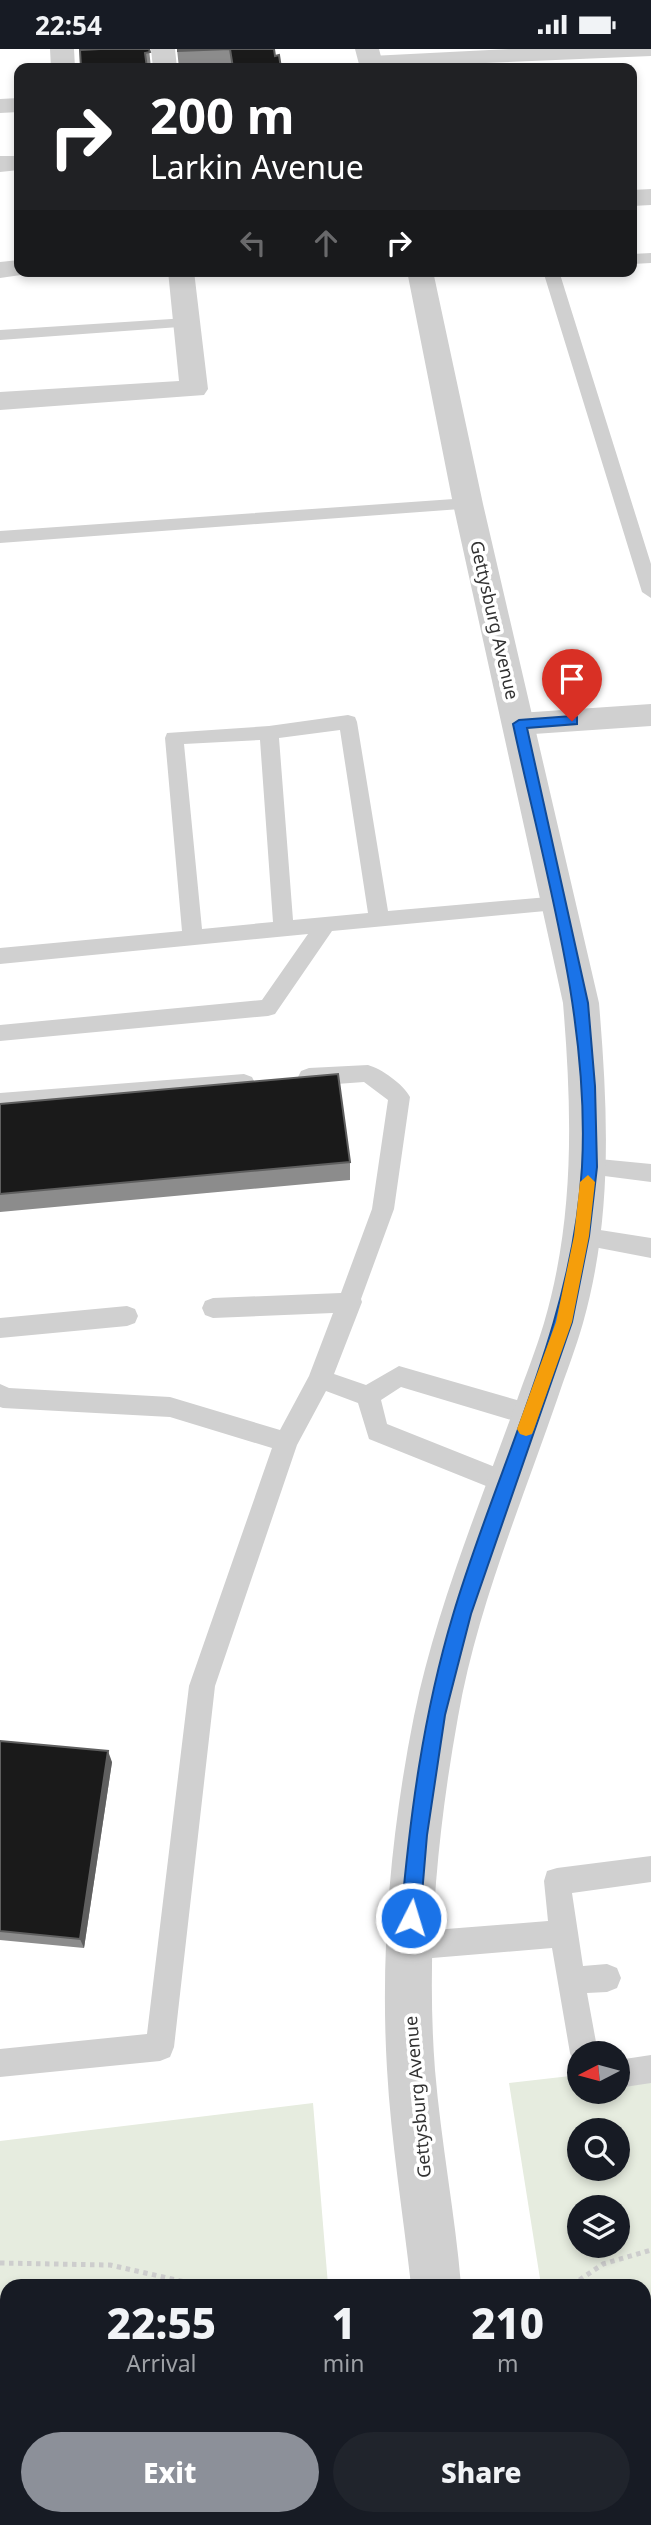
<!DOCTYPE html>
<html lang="en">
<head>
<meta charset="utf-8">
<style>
	:root { --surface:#171b24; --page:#20242c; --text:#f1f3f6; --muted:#9ea1a6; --accent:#8c9099 }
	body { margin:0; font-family:"Noto Sans",sans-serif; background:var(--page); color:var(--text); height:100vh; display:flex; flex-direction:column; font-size:26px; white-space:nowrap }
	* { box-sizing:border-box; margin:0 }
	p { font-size:23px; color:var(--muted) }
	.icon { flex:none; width:38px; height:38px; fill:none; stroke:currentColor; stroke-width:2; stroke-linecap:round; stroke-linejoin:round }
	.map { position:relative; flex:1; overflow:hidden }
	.details { position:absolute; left:0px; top:2230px; width:651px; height:247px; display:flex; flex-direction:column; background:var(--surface); border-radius:21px 21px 0 0; box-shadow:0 4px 10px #0003 }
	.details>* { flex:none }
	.banner { position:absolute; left:14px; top:14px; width:623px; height:214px; border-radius:14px; box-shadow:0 4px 10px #0003; background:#202124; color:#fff; overflow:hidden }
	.needle { width:46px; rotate:264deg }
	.buttons { position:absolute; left:567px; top:1992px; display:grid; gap:14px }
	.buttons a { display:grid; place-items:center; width:63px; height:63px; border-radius:50%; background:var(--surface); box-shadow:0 4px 10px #0003; font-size:35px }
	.pin { position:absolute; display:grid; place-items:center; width:60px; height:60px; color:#fff; margin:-72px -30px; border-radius:50% 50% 50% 0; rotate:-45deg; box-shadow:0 0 7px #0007 }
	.pin .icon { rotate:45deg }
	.me { position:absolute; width:77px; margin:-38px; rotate:5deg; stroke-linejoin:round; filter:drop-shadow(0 0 5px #0008) }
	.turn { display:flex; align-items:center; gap:24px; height:147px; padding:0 21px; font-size:32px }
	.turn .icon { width:91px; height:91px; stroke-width:2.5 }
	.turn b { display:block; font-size:49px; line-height:60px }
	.lanes { display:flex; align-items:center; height:66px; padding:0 21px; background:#0003; justify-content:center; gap:35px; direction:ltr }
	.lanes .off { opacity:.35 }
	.eta { display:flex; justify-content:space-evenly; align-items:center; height:119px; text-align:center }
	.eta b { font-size:42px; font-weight:800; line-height:49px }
	.button { display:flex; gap:14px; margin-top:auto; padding:14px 21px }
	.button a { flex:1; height:80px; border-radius:42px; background:var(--accent); color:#fff; font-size:28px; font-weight:800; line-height:80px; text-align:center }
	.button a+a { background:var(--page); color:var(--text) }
	.status { display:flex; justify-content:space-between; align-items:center; height:49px; padding:0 35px; background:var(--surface); direction:ltr }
	.status svg { height:19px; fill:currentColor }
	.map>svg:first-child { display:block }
</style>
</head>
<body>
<div class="status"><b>22:54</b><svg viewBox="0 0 49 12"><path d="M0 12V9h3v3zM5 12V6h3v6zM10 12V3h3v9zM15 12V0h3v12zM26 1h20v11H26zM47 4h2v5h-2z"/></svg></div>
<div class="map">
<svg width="651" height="2476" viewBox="0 0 651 2476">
	<rect width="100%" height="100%" fill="#fff"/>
	<path fill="#e6ecdf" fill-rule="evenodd" d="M651,2018V2264L644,2265V2236H541L509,2034L579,2026V2042H618V2022ZM579,2081H618V2119H579ZM579,2158H618V2196H579Z
		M313,2054L328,2236H7V2341L0,2342V2092Z"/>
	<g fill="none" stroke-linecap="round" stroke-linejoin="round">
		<path stroke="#cdcdcd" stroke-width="5" stroke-dasharray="4.5 4.5" stroke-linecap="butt" d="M0,2214L110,2216L199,2236
			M572,2236L603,2215L651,2201"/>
		<path fill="#d0d0d0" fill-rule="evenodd" d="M651,204V214L632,215V205Z
			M543,222H559L651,515V549L642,543Z
			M187,269L195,274L193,277L0,291V281Z
			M468,449L474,451L477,455L474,459L0,494V482Z
			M348,666L355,668L357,673L388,862L560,847L567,850L570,855L567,860L332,882L275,965L268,967L0,992V976L262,951L308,885L0,915V899L182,882L165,689L167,684L269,677ZM340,681L368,864L293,871L279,689ZM260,691L273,873L202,880L184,695Z
			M368,1016C382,1020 403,1035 410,1048L394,1160L361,1250L362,1253L334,1325L366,1336L399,1317L531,1355L539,1359L543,1366L539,1373L531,1377L401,1338L381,1351L387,1375L515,1426L518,1434L515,1442L506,1445L369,1390L358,1354L326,1342L297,1396L215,1637L174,1998L170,2008L160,2012L0,2028V2000L147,1985L189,1637L272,1399L170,1368L3,1359L0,1358V1335L9,1339L170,1348L280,1381L309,1327L333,1264L213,1269L205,1266L202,1259L205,1252L213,1249L341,1244L372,1160L388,1051L364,1033L309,1037L301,1034L298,1028L301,1022L309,1019Z
			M244,1025L252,1028L255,1034L252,1040L244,1043L0,1062V1044Z
			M589,1109L651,1115V1133L581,1124L578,1118L581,1112Z
			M581,1178L651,1189V1209L573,1194L570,1187L573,1180Z
			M127,1257L135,1260L138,1267L135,1274L127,1277L0,1289V1269Z
			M651,1807V1833L572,1844L583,1917L607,1915L617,1919L621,1929L617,1939L607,1943L587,1944L598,2004H579V2016L574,2014L570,2004L552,1899L408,1911L398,1907L394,1897L398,1887L408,1883L548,1872L544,1832L547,1822L557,1819Z
			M651,2006V2034L618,2039V2011Z"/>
		<path fill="#d0d0d0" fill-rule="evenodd" d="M50,0H74L75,19H51Z
			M151,0H175L177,19H153Z
			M509,0H651V7L363,19L359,14L363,9L371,7Z
			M19,49V63L0,64V50Z
			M0,107H19V121L0,123Z
			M651,140V156L632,157V141Z
			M19,211V222H30L28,225L0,229V213Z
			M168,222H194L208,340L204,346L0,361V343L179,332Z
			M651,655V677L519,686L508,683L503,675L508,667L519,664Z"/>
		<path fill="#d0d0d0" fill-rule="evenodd" d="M355,0H379L384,19H360Z
			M407,222H433L483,455L599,954C608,1063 613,1167 583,1274C576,1299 566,1324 558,1348C522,1453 477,1559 458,1668C437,1784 426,1904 435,2021C441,2093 455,2165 461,2236H411C403,2164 391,2092 387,2020C380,1903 391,1782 414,1667C436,1560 479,1457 516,1354C525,1328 536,1301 544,1274C575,1168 572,1063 563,954L453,455Z
			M437,2469H491L492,2476H438Z"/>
		<path fill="#ababab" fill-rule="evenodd" d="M644,2319H651V2371H644Z
			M7,2396V2448L0,2449V2397Z"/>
	</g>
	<path fill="#8c8c8c" d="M149,0L151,19H81Z
		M177,0H274L275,7L281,19H231L230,17L179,19Z
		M0,1055L350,1113V1131L0,1163Z
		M0,1692L112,1713L84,1899L0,1891Z"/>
	<path fill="#5f5f5f" d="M108,1702L112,1713L84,1899L80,1890Z"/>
	<path fill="#1a1a1a" stroke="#5f5f5f" stroke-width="2" d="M100,0H149L150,3L145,4L147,19H81L80,1Z
		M178,0H274L275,7L279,6L281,19H233L230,0L178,2Z
		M338,1025L350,1113L0,1145V1055Z
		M0,1692L108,1702L80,1890L0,1882Z"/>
	<path fill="#1a73e8" stroke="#114b97" stroke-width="2" d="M572,667L577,668V675L527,679L588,954L595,1037L597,1118L589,1187L572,1273L471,1565L445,1666L427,1786L420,1869L417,1876L411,1879L404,1876L401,1869C410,1767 423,1666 453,1566C497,1417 573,1276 582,1118C590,970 544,819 513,675L519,671Z"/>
	<path fill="#f59e0b" d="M588,1126L595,1133L589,1187L572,1273L534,1380L532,1385L526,1387L520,1385L517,1380L556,1273L574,1187L580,1133Z"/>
	<g text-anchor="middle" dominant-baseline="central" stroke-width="7" stroke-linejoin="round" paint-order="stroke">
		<g font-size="18" fill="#333" stroke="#fff">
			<text transform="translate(495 571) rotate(77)">Gettysburg Avenue</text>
			<text transform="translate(417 2048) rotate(-95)">Gettysburg Avenue</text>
		</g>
	</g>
</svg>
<div class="buttons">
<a><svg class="needle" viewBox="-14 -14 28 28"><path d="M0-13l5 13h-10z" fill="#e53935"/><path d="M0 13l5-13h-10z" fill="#9ea1a6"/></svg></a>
<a><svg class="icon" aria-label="search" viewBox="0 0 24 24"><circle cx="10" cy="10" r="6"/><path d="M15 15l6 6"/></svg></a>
<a><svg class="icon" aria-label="layers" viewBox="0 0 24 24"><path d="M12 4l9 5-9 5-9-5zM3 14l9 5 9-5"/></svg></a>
</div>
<div class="pin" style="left:572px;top:672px;background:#d93025"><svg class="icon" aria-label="arrive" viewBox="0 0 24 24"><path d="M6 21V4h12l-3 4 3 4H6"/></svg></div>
<svg class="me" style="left:411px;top:1869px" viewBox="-20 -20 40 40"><circle r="17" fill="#1a73e8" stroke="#fff" stroke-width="3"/><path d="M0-11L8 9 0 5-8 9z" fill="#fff"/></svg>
<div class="banner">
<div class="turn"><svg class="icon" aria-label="right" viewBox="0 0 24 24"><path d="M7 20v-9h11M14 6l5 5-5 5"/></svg><div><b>200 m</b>Larkin Avenue</div></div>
<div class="lanes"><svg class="icon off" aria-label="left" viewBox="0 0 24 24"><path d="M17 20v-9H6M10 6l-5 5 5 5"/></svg><svg class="icon off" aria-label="ahead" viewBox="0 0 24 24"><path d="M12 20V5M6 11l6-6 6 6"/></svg><svg class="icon" aria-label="right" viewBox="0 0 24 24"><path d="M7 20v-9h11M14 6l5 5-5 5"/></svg></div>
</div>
<section class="details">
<div class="eta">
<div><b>22:55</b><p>Arrival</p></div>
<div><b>1</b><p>min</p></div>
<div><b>210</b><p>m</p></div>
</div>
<div class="button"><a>Exit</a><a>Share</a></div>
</section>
</div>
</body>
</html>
